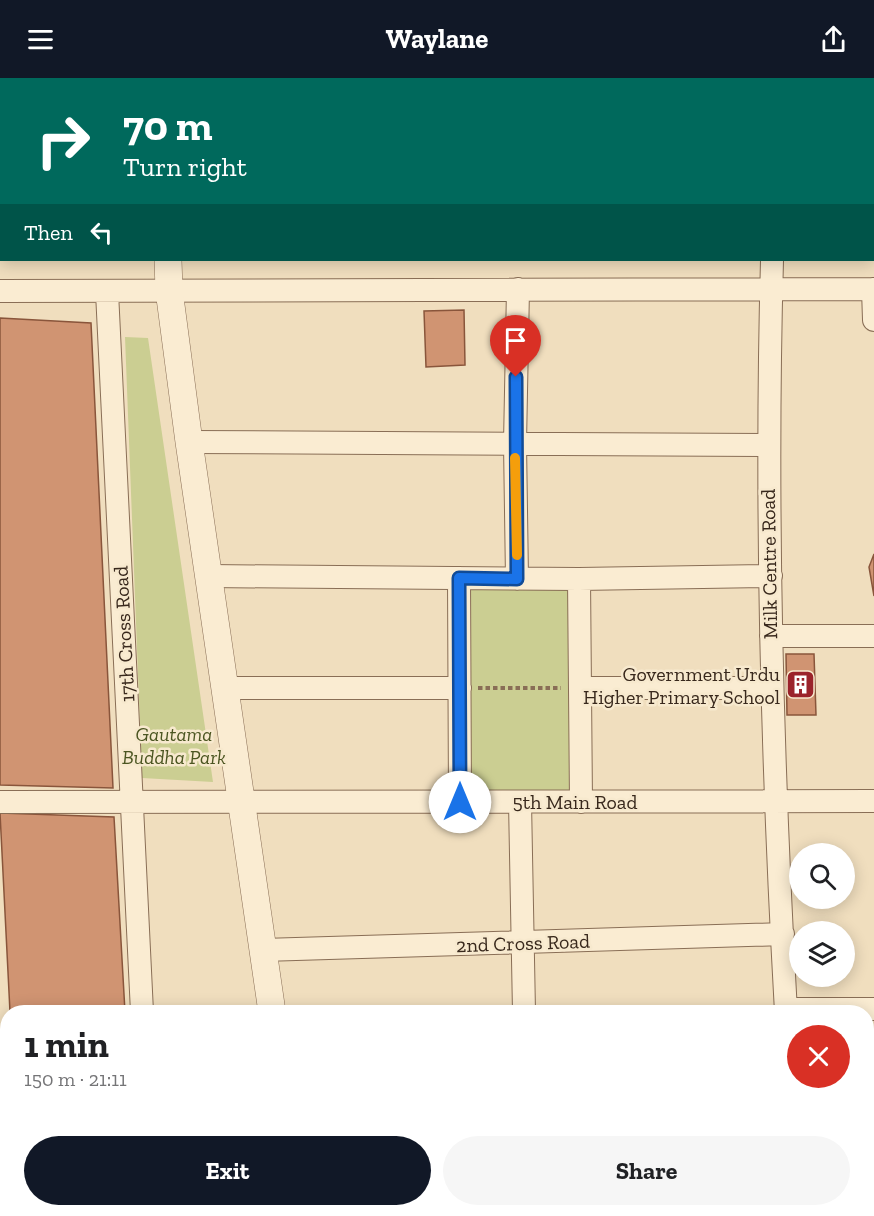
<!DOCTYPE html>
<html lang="en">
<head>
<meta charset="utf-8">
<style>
	:root { --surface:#fff; --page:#f6f6f6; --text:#202124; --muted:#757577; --accent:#111827 }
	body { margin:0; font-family:"Zilla Slab",serif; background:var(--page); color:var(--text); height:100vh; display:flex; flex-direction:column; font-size:22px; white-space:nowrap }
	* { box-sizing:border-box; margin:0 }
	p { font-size:20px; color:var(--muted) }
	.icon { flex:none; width:33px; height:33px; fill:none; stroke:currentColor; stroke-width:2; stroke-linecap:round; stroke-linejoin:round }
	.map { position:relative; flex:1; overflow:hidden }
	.sheet { position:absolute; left:0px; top:927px; width:874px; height:212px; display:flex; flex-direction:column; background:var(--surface); border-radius:24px 24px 0 0; box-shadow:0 3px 15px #0003 }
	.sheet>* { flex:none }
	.hud { position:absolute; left:0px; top:0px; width:874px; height:183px; box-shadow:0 3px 15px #0003; background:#00695c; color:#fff; overflow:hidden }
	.tools { position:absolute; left:789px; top:765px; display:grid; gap:12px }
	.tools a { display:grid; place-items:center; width:66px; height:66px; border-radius:50%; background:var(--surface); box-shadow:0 3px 15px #0003; font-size:30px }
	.pin { position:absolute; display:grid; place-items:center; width:51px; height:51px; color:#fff; margin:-62px -26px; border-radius:50% 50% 50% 0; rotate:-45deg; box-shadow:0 0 6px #0007 }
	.pin .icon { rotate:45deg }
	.me { position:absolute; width:66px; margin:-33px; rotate:0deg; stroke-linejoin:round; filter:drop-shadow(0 0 4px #0008) }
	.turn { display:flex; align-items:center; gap:21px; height:126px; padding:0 24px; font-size:27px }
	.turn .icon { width:78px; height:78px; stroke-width:2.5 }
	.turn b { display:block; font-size:42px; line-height:51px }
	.then { display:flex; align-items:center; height:57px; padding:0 24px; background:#0003; gap:12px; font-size:22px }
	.round { display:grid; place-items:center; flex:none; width:63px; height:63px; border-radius:32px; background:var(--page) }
	.head { display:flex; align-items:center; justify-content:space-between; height:102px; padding:0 24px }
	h1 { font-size:36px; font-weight:800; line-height:45px }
	.button { display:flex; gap:12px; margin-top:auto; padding:12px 24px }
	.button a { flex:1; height:69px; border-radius:36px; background:var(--accent); color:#fff; font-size:24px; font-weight:800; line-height:69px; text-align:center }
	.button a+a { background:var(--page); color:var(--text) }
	header { display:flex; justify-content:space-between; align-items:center; height:78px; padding:0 24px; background:var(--accent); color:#fff; font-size:27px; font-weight:800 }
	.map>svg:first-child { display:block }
</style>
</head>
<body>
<header><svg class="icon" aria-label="menu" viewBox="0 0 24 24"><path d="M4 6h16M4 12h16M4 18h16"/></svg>Waylane<svg class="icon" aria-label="share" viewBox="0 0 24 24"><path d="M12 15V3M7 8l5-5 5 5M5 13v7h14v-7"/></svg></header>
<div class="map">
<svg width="874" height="1138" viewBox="0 0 874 1138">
	<rect width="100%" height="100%" fill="#f0debe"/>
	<path fill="#cbce92" d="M125,259L148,260L213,704L142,700Z
		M467,507H572V715L468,716Z"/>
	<path fill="#d09472" stroke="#89553b" stroke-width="1.5" d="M10,0H95L10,2Z
		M464,232L465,287L426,289L424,233Z
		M0,240L91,245L113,710L0,707Z
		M874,476V518L869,489Z
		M786,576H814L816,637H787Z
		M0,735L114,739L125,934H10Z
		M21,1131H137L138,1138H21Z"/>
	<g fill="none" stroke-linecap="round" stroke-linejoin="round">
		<defs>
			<path id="minor" d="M774,0V2
				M873,42H874
				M873,127H874
				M772,182C765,433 772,684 786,934
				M873,211L874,242
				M0,213L874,211
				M107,214L142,934
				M189,364L767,367
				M208,498L579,501L771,498
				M459,500L460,724
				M517,501L515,365L518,211
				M579,501L581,724
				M771,558H874
				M225,610H460
				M580,610H771
				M0,724L874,723
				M520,724L524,934
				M263,872L783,856
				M786,931H874
				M0,1103L2,1138
				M151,1131L152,1138
				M795,1131V1138"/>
			<path id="tertiary" d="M162,0V2
				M168,182L169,212L189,364L272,934
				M302,1131L304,1138"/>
		</defs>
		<use href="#minor" stroke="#896e56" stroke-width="24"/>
		<use href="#tertiary" stroke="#896e56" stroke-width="28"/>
		<path stroke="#896e56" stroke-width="4" stroke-dasharray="4.5 3" stroke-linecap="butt" d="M478,610H561"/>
		<use href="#minor" stroke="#faecd2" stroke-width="22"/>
		<use href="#tertiary" stroke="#faecd2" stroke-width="27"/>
	</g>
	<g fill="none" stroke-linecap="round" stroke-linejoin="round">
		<defs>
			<path id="route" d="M460,724L459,500L517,501L516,299"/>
		</defs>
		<use href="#route" stroke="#114b97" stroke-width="15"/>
		<use href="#route" stroke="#1a73e8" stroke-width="10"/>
		<path stroke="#f59e0b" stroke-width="10" d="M515,380L517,477"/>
	</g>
	<defs>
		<symbol id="building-square" viewBox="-11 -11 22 22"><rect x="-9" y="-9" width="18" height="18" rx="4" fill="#9b232b" stroke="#f7e9ce"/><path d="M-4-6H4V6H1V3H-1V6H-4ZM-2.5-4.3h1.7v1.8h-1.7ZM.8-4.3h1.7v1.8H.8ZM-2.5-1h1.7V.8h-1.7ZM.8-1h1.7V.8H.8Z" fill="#fff"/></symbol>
	</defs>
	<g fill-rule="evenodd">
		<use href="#building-square" x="784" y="590" width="33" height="33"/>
	</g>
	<g text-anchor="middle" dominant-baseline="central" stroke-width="5" stroke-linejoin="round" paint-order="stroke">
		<g font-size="20" fill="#38281c" stroke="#f7e9ce">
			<text transform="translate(769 486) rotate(-91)">Milk Centre Road</text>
			<text transform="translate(124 556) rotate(-93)">17th Cross Road</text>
			<text x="575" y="724">5th Main Road</text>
			<text transform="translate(523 865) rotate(-2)">2nd Cross Road</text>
		</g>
		<g font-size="20" fill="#38281c" stroke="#f7e9ce" text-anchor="end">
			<text x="780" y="596">Government Urdu<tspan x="780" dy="23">Higher Primary School</tspan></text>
		</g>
		<g font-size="20" font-style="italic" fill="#4b5521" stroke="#f7e9ce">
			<text x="174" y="656">Gautama<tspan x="174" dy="23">Buddha Park</tspan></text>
		</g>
	</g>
</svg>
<div class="tools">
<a><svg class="icon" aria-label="search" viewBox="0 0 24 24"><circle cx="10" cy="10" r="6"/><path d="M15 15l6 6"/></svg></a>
<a><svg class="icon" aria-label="layers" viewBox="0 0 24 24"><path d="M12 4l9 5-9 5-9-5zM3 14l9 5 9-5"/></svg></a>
</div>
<div class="pin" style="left:516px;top:299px;background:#d93025"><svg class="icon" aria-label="arrive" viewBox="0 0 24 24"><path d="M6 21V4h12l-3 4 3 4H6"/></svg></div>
<svg class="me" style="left:460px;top:724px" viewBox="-20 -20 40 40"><circle r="19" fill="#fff"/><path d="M0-13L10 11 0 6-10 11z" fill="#1a73e8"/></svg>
<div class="hud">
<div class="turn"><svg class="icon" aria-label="right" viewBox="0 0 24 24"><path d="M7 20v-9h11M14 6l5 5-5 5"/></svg><div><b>70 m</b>Turn right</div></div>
<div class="then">Then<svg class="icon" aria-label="left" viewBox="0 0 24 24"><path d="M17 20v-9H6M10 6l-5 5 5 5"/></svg></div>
</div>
<section class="sheet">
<div class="head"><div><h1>1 min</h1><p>150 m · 21:11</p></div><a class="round" style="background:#d93025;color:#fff"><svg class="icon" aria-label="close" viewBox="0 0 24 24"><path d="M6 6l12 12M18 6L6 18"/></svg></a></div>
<div class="button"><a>Exit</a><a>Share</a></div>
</section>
</div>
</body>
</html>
